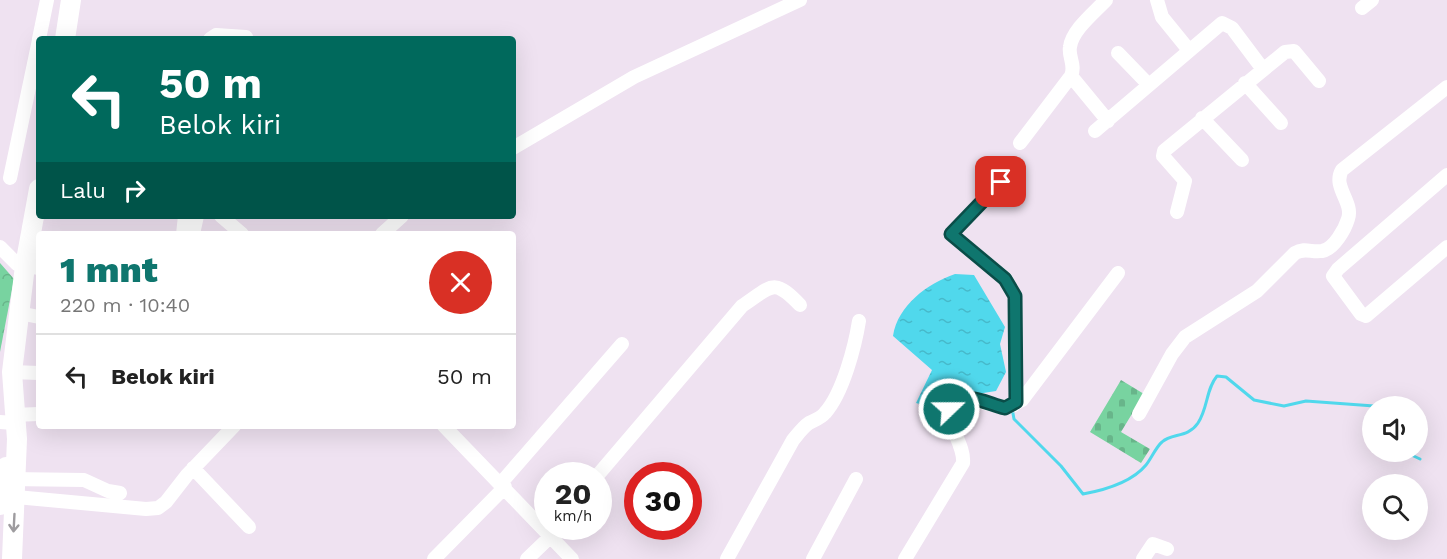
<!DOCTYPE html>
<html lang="id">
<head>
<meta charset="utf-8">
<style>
	:root { --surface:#fff; --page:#f2f2f2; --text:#222; --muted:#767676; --line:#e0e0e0; --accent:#0f766e }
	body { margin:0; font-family:"Work Sans",sans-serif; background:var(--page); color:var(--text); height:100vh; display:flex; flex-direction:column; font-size:22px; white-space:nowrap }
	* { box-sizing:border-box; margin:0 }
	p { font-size:20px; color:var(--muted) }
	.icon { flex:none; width:33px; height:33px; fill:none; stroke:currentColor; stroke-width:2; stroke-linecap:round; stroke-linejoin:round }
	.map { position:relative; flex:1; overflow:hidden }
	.drawer { position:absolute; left:36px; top:231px; width:480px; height:198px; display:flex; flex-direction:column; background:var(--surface); border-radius:6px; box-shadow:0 6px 24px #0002 }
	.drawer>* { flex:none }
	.banner { position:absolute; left:36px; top:36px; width:480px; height:183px; border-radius:6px; box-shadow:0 6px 24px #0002; background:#00695c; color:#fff; overflow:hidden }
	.buttons { position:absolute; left:1362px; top:396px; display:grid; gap:12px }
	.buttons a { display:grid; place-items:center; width:66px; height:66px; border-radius:50%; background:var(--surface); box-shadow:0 6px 24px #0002; font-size:30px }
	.speed { position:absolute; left:534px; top:462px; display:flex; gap:12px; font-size:30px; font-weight:700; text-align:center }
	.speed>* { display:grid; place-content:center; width:78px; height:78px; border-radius:50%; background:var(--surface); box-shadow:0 6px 24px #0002; line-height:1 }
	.speed small { font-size:15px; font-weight:400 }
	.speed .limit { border:9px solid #d22; background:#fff; color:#111 }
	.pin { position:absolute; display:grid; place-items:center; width:51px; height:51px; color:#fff; margin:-26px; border-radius:12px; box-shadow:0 3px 9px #0006 }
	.me { position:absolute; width:66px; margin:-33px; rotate:68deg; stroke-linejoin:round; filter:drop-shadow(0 0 4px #0008) }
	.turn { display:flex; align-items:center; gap:21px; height:126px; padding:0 24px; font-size:27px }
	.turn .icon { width:78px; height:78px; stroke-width:2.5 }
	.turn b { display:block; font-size:42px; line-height:51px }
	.then { display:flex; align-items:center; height:57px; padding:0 24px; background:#0003; gap:12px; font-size:22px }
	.round { display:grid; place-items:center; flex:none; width:63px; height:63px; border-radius:32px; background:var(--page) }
	.headline { display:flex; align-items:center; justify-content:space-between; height:102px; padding:0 24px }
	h1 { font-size:36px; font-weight:800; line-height:45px; color:var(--accent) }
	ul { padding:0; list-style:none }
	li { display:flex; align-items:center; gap:18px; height:84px; padding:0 24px; border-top:2px solid var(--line) }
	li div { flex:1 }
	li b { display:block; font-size:22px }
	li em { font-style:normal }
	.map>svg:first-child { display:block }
</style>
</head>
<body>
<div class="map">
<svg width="1447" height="559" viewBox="0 0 1447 559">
	<defs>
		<pattern id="forest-crowns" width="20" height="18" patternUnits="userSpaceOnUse" patternTransform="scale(1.5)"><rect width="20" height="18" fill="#78d3a0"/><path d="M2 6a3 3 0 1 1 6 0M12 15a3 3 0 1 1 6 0" fill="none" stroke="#68b58a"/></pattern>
		<pattern id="cemetery-stones" width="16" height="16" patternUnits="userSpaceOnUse" patternTransform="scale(1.5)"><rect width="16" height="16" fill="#78d3a0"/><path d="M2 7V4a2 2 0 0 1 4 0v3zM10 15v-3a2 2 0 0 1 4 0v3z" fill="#68b58a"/></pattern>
		<pattern id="water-ripples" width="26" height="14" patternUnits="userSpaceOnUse" patternTransform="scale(1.5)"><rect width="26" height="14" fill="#50d8ec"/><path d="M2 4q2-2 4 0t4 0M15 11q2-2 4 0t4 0" fill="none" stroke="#46b9ca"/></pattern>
	</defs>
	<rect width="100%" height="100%" fill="#efe2f1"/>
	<path fill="url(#forest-crowns)" d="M0,263L14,279L0,352Z"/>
	<path fill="url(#cemetery-stones)" d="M1121,380L1144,394L1121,432L1150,449L1141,463L1090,432Z"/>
	<path fill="url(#water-ripples)" d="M955,274L974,275L1005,327L1000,344L1006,372L996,391L977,394L953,386L936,409L916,403L932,370L893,336C898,305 927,284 955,274Z"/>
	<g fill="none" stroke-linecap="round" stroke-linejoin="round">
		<path stroke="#50d8ec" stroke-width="3" d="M1012,408L1014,419L1061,466L1083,494C1105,490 1131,483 1146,465C1151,459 1156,447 1162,442C1172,433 1188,438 1198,423C1208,408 1206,389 1217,376L1226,377L1254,400L1284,406L1306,401L1374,406
			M1405,452L1420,459"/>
		<path stroke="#fff" stroke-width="14" d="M1157,0L1162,17L1188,49
			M1362,8L1372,0
			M39,39L47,0
			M210,39L216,35L246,37
			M1118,53L1148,84
			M1071,76L1108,121
			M1245,83L1281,123
			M1202,118L1242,160
			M1095,131L1222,23L1232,28L1262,68
			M1020,143L1071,76C1076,65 1068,57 1070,47C1072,30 1095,12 1106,0
			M513,148L634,77L800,0
			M1447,175L1338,269L1333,276L1361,314L1366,316L1447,247
			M10,178L39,40
			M1177,212L1185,181L1163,156L1164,151L1285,52L1294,51L1319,81
			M221,216L242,234
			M183,234L185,216
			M193,234L197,216
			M382,234L402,216
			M0,247L17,264L39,268
			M19,313L39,317
			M12,372L39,373
			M1016,403L1022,400L1118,273
			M1139,414L1172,354L1185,337L1257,291L1295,253C1305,247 1312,253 1322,251C1334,249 1345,229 1348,219C1354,202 1332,187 1342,170L1447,87
			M13,415L39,414
			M0,422L14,423
			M444,426L572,559
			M193,468L249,527
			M597,476L742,306C772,286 773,277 800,305
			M9,479L84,480L108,491L120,493
			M501,483L622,344
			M16,497L146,509L158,508L166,502L187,475L234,426
			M434,559L505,487
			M527,559L550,537
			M727,559L793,440C798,434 803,427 809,423C815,420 821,418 825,413C843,393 855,346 859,321
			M813,559L856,479
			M905,559L963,463C965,443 944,424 951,405L962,398L1002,407L1014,405L1016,400L1015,296L1006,279L951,234L1001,182
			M1143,559L1153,544L1167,549"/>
		<path stroke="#fff" stroke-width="20" d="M65,39L71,0
			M0,505L6,467
			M12,559L17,439L12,372L25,266L39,189"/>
	</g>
	<defs><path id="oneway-shaft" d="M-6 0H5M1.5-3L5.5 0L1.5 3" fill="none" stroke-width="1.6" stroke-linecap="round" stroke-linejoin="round" transform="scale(1.5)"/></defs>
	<use stroke="#9e9c9f" href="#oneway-shaft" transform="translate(14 523) rotate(93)"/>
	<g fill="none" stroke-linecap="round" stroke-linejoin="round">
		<defs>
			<path id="route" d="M949,409C960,387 987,404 1005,408L1016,402L1015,296L1005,279L951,234L1001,182"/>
		</defs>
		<use href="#route" stroke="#0a4d48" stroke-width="15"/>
		<use href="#route" stroke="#0f766e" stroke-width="10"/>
	</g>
</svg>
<div class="buttons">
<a><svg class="icon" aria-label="sound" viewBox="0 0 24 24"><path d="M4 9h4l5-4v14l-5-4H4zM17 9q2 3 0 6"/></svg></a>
<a><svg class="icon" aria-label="search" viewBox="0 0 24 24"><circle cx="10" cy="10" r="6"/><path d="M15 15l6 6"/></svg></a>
</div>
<div class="speed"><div>20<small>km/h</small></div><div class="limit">30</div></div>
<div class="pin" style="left:1001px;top:182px;background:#d93025"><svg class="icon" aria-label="arrive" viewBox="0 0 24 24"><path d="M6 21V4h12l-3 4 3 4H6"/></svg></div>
<svg class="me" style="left:949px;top:409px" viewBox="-20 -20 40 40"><circle r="17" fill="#0f766e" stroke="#fff" stroke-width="3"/><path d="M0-11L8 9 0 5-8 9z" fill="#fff"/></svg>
<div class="banner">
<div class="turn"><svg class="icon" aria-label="left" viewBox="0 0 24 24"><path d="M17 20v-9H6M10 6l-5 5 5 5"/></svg><div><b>50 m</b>Belok kiri</div></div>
<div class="then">Lalu<svg class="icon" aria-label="right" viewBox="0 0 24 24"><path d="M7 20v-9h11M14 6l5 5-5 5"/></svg></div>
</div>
<section class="drawer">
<div class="headline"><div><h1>1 mnt</h1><p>220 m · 10:40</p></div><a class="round" style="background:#d93025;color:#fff"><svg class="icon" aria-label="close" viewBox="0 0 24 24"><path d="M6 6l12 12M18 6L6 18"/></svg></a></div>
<ul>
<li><svg class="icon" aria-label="left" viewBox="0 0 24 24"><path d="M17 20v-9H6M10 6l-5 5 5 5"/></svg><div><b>Belok kiri</b></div><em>50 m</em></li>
</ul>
</section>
</div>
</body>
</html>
